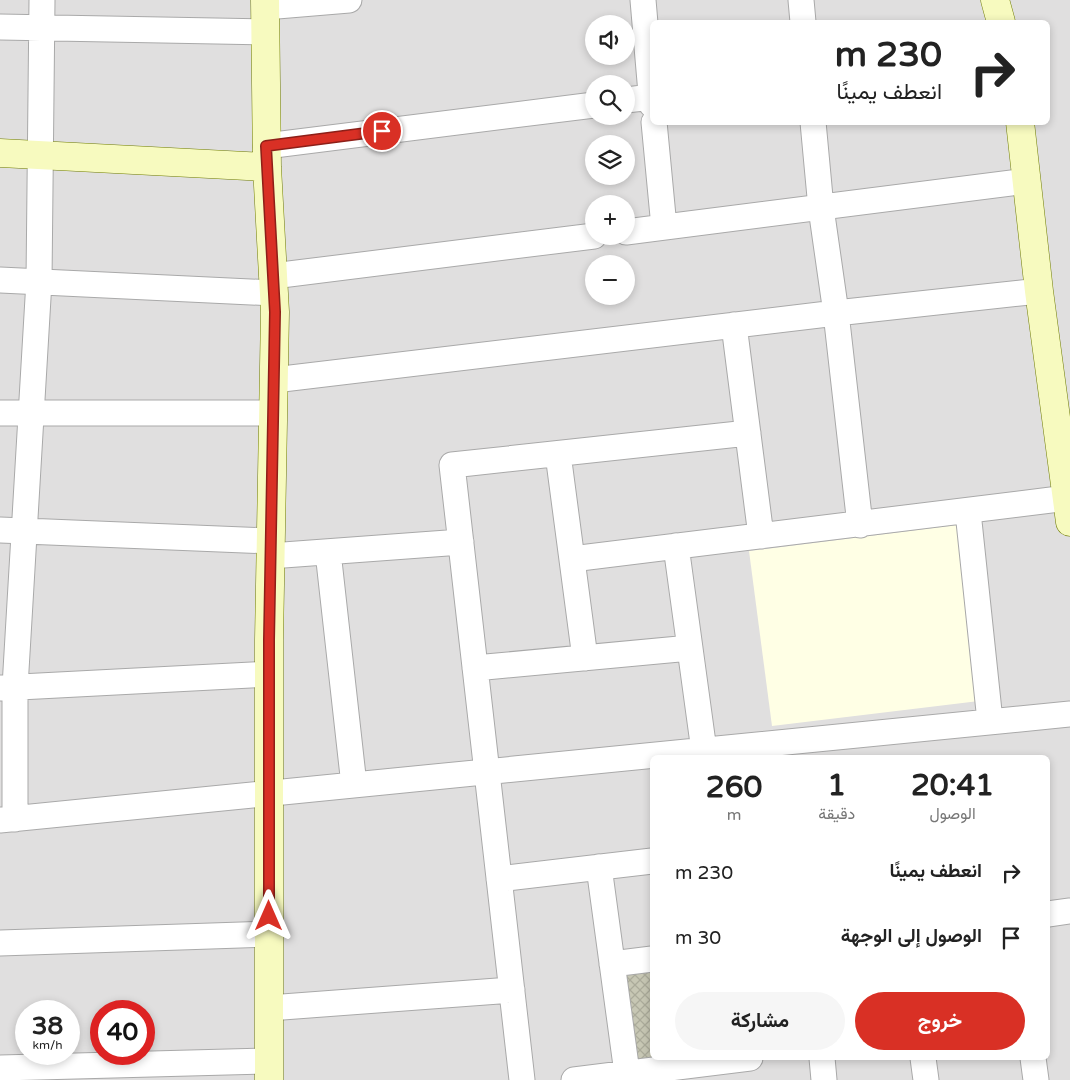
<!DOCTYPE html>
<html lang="ar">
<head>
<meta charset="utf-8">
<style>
	:root { --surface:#fff; --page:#f6f6f6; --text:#222; --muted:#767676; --accent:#d93025 }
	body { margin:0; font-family:"Varela Round",Vazirmatn,sans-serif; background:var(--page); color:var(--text); direction:rtl; height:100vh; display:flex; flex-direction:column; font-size:19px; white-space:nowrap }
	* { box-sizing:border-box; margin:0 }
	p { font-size:16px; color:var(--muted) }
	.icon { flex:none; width:28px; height:28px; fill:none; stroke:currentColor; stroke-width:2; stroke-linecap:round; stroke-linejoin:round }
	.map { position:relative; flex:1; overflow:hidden; direction:ltr }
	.sheet { position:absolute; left:650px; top:755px; width:400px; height:305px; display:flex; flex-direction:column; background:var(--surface); border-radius:8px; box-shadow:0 2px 8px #0003; direction:rtl }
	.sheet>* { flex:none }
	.guide { position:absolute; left:650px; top:20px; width:400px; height:105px; border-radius:8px; box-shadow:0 2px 8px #0003; direction:rtl; background:#fff; color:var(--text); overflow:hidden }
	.controls { position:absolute; left:585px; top:15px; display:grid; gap:10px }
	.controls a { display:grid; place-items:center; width:50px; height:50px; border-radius:50%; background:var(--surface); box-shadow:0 2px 8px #0003; font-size:25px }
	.speed { position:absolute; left:15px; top:1000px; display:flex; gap:10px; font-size:25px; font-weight:700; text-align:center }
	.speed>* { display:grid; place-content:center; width:65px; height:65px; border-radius:50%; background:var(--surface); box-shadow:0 2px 8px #0003; line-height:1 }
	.speed small { font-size:12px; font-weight:400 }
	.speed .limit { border:8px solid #d22; background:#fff; color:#111 }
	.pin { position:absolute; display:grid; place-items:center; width:42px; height:42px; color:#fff; margin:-21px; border:2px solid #fff; border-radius:50%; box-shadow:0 1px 5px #0007 }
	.me { position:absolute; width:55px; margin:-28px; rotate:0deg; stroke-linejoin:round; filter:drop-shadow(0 0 4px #0008) }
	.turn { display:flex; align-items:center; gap:18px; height:105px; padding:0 25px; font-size:22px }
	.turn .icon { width:65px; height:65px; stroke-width:2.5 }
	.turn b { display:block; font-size:35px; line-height:42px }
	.eta { display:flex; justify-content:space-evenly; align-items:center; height:85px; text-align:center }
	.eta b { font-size:30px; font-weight:700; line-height:35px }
	.button { display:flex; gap:10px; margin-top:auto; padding:10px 25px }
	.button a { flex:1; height:58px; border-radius:30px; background:var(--accent); color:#fff; font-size:20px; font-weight:700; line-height:58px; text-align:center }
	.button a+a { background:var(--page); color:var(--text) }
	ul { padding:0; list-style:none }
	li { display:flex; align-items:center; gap:15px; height:65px; padding:0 25px }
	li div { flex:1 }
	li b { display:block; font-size:19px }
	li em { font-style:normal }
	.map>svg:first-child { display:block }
</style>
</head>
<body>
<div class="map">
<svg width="1070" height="1080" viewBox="0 0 1070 1080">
	<defs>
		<pattern id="construction-cross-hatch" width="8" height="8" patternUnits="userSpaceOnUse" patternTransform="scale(1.25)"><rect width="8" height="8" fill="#c7c7b4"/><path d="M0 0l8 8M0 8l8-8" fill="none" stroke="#abab9a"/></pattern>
	</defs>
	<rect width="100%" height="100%" fill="#f2efe9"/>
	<path fill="#e0dfdf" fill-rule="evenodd" d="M0,0H1070V1080H0ZM652,22H1048V122H652ZM594,24H626V56H594ZM594,84H626V116H594ZM594,144H626V176H594ZM594,204H626V236H594ZM594,264H626V296H594ZM652,758H1048V1058H652ZM26,1011H69V1054H26ZM101,1011H144V1054H101Z"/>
	<path fill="#ffffe5" d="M957,525L979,701L772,726L749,551Z"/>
	<path fill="url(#construction-cross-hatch)" d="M652,965V1058H699L632,1066L619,970Z"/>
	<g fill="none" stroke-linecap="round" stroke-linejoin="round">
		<defs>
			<path id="street" d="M643,0L652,105
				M801,0L803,22
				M265,7L349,0
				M0,27L265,32
				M626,100L652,97
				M654,122L664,227
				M813,122L821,208L836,313L860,525
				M266,146L594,105
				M626,232L1027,181
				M273,276L594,236
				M0,280L274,293
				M734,325L761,536
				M274,380L836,313L1039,291
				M0,413H273
				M558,454L585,658
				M968,512L990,721
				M0,530L271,541
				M676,546L705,758
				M328,552L354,785
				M270,556L461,542
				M572,559L1067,498
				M475,668L690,648
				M0,688L269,674
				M15,819V687L39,281L42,0
				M0,820L1070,714
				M599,867L627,1073
				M499,879L652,861
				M1048,914L1070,911
				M0,943L269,934
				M612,964L652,959
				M269,1008L512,990
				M822,1058L824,1080
				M923,1058L926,1080
				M1033,1058L1036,1080
				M0,1068L269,1061
				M522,1080L452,465L748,433
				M574,1080L750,1058"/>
			<path id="secondary" d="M265,0L267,167L275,312L269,640V1080
				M995,0L1001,22
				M1020,122L1039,291L1070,522
				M0,153L267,167"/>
		</defs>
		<use href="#street" stroke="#a9a9a9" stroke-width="27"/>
		<use href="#secondary" stroke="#707d05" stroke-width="29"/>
		<use href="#street" stroke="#fff" stroke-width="25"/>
		<use href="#secondary" stroke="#f7fabf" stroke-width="28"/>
	</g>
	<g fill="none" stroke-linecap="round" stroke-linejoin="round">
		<defs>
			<path id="route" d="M269,916V640L275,312L266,146L382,131"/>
		</defs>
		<use href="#route" stroke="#8d1f18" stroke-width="12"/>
		<use href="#route" stroke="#d93025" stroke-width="9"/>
	</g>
</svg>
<div class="controls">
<a><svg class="icon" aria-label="sound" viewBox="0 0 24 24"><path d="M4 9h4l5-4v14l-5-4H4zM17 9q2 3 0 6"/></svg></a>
<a><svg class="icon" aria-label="search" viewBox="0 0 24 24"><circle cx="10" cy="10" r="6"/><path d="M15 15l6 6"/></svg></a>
<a><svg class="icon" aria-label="layers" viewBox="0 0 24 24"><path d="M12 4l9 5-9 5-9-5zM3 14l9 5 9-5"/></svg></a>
<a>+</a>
<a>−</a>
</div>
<div class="speed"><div>38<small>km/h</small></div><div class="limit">40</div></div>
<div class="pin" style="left:382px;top:131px;background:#d93025"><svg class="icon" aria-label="arrive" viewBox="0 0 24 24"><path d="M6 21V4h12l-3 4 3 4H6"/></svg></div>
<svg class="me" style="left:269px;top:916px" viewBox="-20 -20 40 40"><path d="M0-17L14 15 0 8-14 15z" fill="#d93025" stroke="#fff" stroke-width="4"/></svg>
<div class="guide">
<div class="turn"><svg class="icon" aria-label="right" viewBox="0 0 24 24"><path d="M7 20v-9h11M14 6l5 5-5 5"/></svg><div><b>230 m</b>انعطف يمينًا</div></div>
</div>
<section class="sheet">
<div class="eta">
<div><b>20:41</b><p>الوصول</p></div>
<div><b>1</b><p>دقيقة</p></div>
<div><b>260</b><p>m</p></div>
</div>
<ul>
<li><svg class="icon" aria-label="right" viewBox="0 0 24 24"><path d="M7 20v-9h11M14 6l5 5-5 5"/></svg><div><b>انعطف يمينًا</b></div><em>230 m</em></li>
<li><svg class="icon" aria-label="arrive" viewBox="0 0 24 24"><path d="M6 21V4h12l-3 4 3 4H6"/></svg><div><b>الوصول إلى الوجهة</b></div><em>30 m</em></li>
</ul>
<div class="button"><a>خروج</a><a>مشاركة</a></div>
</section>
</div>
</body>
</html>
